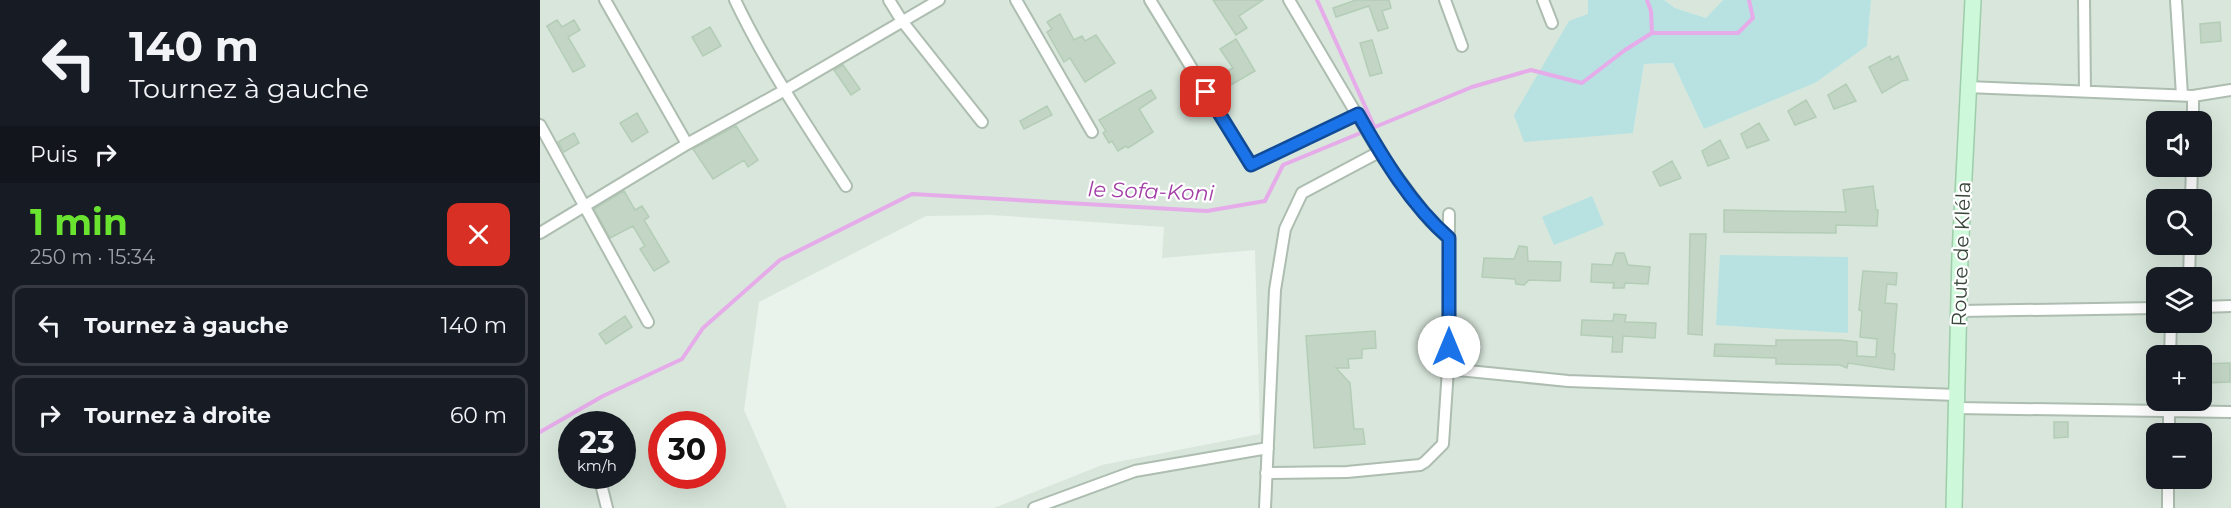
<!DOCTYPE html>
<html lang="fr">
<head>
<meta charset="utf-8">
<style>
	:root { --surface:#171b24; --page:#242831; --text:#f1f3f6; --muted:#9ea1a6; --line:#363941; --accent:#6ae330 }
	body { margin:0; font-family:Montserrat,sans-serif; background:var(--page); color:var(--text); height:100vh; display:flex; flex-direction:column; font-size:22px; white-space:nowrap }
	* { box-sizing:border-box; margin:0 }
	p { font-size:20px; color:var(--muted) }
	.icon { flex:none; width:33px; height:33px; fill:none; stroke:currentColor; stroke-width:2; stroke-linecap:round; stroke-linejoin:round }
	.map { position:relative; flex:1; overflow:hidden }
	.sheet { display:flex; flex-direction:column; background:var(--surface); width:540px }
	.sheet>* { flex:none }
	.banner { background:#171b24; color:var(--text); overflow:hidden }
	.tools { position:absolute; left:1606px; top:111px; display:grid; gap:12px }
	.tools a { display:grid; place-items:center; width:66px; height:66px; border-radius:12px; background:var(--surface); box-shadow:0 6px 24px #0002; font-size:30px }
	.speed { position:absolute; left:18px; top:411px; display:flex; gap:12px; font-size:30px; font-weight:700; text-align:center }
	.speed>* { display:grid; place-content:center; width:78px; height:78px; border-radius:50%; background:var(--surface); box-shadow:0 6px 24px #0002; line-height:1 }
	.speed small { font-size:15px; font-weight:400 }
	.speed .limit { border:9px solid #d22; background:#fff; color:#111 }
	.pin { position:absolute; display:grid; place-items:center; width:51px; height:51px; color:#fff; margin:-26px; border-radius:12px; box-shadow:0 3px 9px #0006 }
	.me { position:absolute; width:66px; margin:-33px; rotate:0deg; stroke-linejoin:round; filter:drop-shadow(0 0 4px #0008) }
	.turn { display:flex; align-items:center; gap:21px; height:126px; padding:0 30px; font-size:27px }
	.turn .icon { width:78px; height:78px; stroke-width:2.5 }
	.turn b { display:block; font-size:42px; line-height:51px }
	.then { display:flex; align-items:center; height:57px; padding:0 30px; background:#0003; gap:12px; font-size:22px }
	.round { display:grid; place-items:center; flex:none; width:63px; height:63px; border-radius:12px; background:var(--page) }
	.head { display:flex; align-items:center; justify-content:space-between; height:102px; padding:0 30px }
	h1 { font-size:36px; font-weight:700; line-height:45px; color:var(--accent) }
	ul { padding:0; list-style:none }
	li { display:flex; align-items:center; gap:18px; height:81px; margin:0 12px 9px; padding:0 18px; border:3px solid var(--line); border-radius:12px }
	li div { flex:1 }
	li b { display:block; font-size:22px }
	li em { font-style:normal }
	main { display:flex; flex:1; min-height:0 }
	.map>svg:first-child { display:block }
</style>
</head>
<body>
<main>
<section class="sheet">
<div class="banner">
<div class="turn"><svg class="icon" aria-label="left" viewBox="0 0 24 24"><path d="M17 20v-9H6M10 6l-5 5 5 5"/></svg><div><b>140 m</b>Tournez à gauche</div></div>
<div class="then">Puis<svg class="icon" aria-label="right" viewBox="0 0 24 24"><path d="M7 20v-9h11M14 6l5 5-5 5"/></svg></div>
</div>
<div class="head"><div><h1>1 min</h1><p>250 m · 15:34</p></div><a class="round" style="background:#d93025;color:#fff"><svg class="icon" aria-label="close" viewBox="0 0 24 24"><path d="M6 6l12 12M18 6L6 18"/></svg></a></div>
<ul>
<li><svg class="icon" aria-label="left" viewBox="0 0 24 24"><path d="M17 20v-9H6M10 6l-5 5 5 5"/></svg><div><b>Tournez à gauche</b></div><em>140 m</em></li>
<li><svg class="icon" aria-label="right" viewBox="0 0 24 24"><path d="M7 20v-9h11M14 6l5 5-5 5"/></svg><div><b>Tournez à droite</b></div><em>60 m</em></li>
</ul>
</section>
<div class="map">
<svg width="1691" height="508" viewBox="0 0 1691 508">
	<rect width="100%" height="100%" fill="#e9f3eb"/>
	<path fill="#d8e6db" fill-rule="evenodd" d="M0,0H1048V14L1093,133L1104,64L1133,63L1164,129L1275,83L1327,46L1331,0H1691V508H454L562,465L720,434L715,250L622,258L624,227L451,215L386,216L219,302L204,410L247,508H0ZM1617,122H1662V166H1617ZM1617,200H1662V244H1617ZM1617,278H1662V322H1617ZM1617,356H1662V400H1617ZM32,424H82V476H32ZM122,424H172V476H122ZM1617,434H1662V478H1617Z
		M1124,0H1183L1166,18L1135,8Z"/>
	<path fill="#b7e2e1" d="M1048,0H1124L1135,8L1166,18L1183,0H1331L1327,46L1275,83L1164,129L1133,63L1104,64L1093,133L984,142L974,115L1029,21L1048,14Z
		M1052,196L1064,225L1014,245L1002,217Z
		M1180,255L1308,257V333L1176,325Z"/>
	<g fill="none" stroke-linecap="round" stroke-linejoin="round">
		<path stroke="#e5ace9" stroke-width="4" d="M777,0L834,126
			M1107,0L1111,11L1112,33
			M0,432L63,396L142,359L163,328L240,260L372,194L667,211L725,201L743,165L932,87L991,70L1042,83L1085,50L1112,33H1198L1213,18L1209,0"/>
	</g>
	<path fill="#c3d6c5" stroke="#b4cdb7" stroke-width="1.5" d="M673,0H723L699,16L707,28L696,35Z
		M816,0H849L851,8L842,11L848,28L838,31L829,6L796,17L793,8Z
		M520,14L534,40L542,36L545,41L556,35L575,63L545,82L530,58L524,62L507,32L512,29L507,22Z
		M17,20L22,27L34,20L40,30L28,37L45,66L33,72L7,26Z
		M1680,22L1681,41L1661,43L1660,24Z
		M170,27L181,46L163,56L152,37Z
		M696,39L715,71L689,86L682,74L693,68L680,49Z
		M832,40L842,73L830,76L820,43Z
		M1350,56L1351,60L1358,56L1368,80L1362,81L1342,93L1329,67Z
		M303,65L320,89L311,95L294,70Z
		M1306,84L1316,101L1294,109L1288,95Z
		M611,90L616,98L599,109L613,132L588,148L586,146L578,151L572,141L569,143L563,133L566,131L559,120Z
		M1266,100L1276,117L1255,125L1248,111Z
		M507,106L512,115L484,129L480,121Z
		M97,113L108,132L92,142L80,123Z
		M1219,123L1229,140L1207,148L1201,134Z
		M196,126L218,160L208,167L204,160L173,179L153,149Z
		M34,133L39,143L24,152L18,142Z
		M1180,140L1189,158L1168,166L1162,151Z
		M1132,161L1141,178L1120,186L1113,172Z
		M1333,186L1336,210H1338L1337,226L1296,225V233L1184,232V210L1306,212L1303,190Z
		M84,191L95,210L102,206L109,217L104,220L129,262L114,271L100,249L105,246L93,226L70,238L54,209Z
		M1150,234H1166L1162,335L1148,334Z
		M979,246L987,247L988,261L1021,262L1020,281L989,280L984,285L976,284L975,279L942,277L944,258L974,259Z
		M1076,253H1084L1088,265L1110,267L1108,284L1085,283L1084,288H1073L1074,283L1051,282L1052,264L1072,265Z
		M1323,271L1357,273L1356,285L1347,284L1345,303L1357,304L1353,353L1355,354L1354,370L1308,363L1307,368L1300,365L1236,364V358L1174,356L1175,344L1236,346V340H1301L1317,342V356L1336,357L1337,339L1320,337L1322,311L1319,310Z
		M1074,314L1086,315L1085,322L1116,323L1115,338L1083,336L1082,352H1072L1073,337L1041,335L1042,320L1073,321Z
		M85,316L92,327L66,344L59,334Z
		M835,331L836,348L822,349V358L808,359L809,368H796L810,383L814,429H823L825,444L774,448L766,336Z
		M1690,363V382L1664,383L1663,364Z
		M1514,422H1528V437L1514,438Z"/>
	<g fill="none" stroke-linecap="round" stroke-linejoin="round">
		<defs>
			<path id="street" d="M65,0L147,144
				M195,0C226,65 267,126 306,186
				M349,0L362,21L442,122
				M476,0L552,132
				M610,0L711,165L818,114
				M749,0L839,152L890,221L909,238
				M905,0L922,46
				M1003,0L1012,23
				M1544,0L1545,91
				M1636,0L1642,95
				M1427,87L1653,96L1691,90
				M1653,122V96
				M0,125L108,322
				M1651,200L1652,166
				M0,233L147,144L245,90L399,0
				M1649,278L1650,244
				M1662,307L1691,306
				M1420,311L1617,308
				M1630,356L1631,322
				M908,369L1028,381L1417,395
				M1416,408L1691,412
				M1629,434V400
				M726,473L807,472L880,465L885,462L903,444L908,369L909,214
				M59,476L67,508
				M494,508L595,471L728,448
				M725,508L735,290L745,229L762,193L839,152
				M1628,508V478"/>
			<path id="secondary" d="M1414,508L1420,256L1433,0"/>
		</defs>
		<use href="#street" stroke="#adbdb0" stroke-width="14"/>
		<use href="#secondary" stroke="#9ecdaa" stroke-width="18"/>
		<use href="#street" stroke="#fff" stroke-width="10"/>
		<use href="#secondary" stroke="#cdf9da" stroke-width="15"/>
	</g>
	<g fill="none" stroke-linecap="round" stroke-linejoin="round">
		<defs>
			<path id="route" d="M666,92L711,165L818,114C843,158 871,205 909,238V347"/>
		</defs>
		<use href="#route" stroke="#114b97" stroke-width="15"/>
		<use href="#route" stroke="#1a73e8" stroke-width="10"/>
	</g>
	<g text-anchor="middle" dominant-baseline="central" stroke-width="4.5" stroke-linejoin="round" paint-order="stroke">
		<g font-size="20" fill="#38463a" stroke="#fff">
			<text transform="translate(1421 254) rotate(-88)">Route de Kléla</text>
		</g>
		<g font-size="21" font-style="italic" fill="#a13da6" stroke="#fff">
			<text transform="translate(611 191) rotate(2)">le Sofa-Koni</text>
		</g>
	</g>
</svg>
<div class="tools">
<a><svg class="icon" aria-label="sound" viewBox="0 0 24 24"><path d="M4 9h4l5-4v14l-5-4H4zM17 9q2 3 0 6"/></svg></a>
<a><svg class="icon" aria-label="search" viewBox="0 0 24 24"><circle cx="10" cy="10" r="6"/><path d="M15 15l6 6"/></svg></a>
<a><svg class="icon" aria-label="layers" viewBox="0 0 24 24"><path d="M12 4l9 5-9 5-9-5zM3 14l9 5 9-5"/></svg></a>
<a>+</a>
<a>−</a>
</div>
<div class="speed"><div>23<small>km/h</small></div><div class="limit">30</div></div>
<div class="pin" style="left:666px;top:92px;background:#d93025"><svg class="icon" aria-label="arrive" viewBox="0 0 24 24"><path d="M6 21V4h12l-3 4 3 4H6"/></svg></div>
<svg class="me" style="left:909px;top:347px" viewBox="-20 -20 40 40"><circle r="19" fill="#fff"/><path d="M0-13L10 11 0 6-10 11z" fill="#1a73e8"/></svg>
</div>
</main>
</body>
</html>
